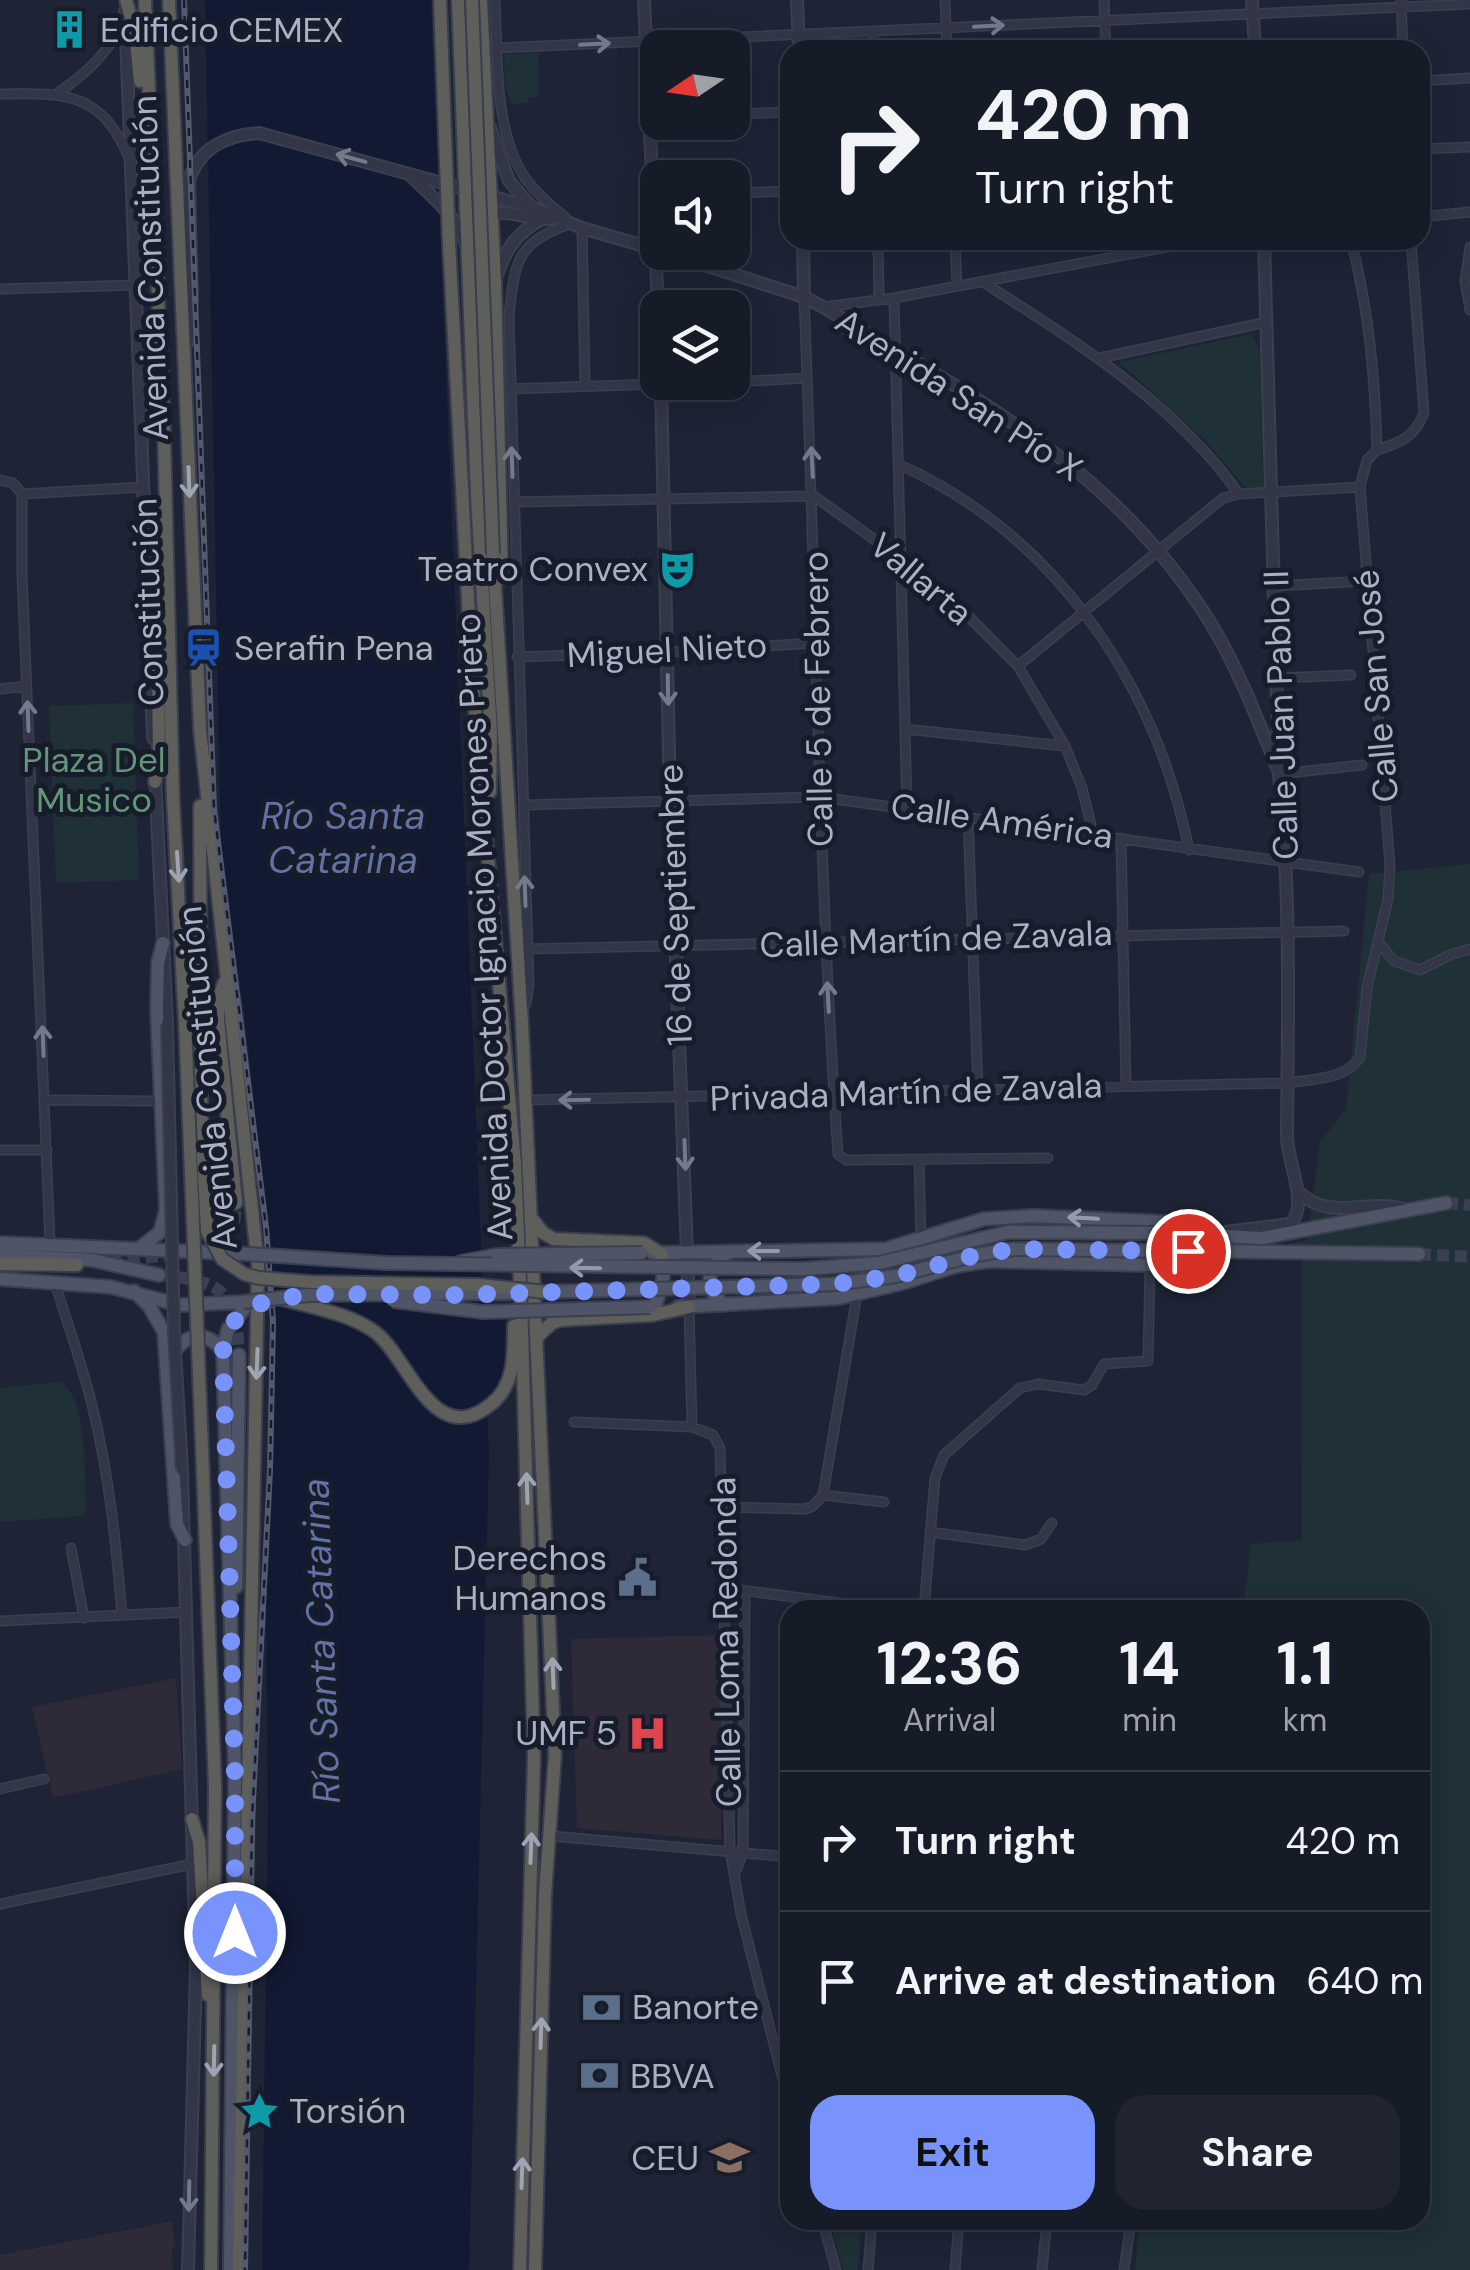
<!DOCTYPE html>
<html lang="en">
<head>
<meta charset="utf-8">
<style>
	:root { --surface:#161b28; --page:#1f2430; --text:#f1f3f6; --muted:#9ea1a8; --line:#353945; --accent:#7993fc }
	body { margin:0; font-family:"DM Sans",sans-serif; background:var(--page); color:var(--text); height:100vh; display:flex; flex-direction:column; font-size:38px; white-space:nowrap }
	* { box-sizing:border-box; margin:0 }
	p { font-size:32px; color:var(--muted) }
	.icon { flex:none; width:55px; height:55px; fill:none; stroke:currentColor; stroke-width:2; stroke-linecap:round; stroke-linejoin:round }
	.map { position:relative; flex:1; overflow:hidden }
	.sheet { position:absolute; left:780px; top:1600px; width:650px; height:630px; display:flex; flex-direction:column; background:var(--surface); border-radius:30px; box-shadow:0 5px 25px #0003,0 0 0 2px var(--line) }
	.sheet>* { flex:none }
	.hud { position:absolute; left:780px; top:40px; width:650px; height:210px; border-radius:30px; box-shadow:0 5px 25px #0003,0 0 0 2px var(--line); background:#161b28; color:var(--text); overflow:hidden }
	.needle { width:65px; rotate:257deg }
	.fabs { position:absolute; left:640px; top:30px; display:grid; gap:20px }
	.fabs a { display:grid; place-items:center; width:110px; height:110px; border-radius:20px; background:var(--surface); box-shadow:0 5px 25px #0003,0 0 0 2px var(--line); font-size:50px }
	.pin { position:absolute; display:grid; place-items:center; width:85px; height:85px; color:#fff; margin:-42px; border:5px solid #fff; border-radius:50%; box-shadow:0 2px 10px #0007 }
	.me { position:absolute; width:110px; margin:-55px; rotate:0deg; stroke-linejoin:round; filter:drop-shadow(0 0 8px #0008) }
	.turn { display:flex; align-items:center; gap:35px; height:210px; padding:0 30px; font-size:45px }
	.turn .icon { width:130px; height:130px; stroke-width:2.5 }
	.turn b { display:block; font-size:70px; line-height:85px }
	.eta { display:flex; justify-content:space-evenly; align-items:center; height:170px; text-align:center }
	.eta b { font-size:60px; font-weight:700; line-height:70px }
	.button { display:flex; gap:20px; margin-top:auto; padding:20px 30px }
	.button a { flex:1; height:115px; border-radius:30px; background:var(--accent); color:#111; font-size:40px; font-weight:700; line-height:115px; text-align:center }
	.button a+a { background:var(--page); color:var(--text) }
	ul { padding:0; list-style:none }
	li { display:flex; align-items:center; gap:30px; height:140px; padding:0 30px; border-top:2px solid var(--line) }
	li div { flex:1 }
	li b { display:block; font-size:38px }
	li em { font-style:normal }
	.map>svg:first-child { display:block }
</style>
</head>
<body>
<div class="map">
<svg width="1470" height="2270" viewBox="0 0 1470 2270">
	<rect width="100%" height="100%" fill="#1e2436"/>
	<path fill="#2e2a38" d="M721,1635V1840L577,1828L571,1639Z
		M176,1678L182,1769L53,1798L32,1707Z
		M172,2221L175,2247L172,2248L173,2270H0V2255Z"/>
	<path fill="#203037" d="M538,53L539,97L528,98V103L512,104L505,87L504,54Z
		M1251,334L1260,349L1263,490L1250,493L1205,440L1119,362Z
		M133,703L139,880L56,883L49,706Z
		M1470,864V2270H1135L1140,2220H1420V1610H1243L1251,1544L1302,1540L1301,1266L1306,1250L1272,1247L1307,1240L1320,1142L1346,1109L1369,874Z
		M60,1382C87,1394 85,1482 86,1509L82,1516L0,1522V1388Z
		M830,2220H862L858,2270H843Z"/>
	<path fill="#121a33" d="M205,0H431L484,1317H505V1356L499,1394L487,1403L489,1454L469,2270H262L268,1806L266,1600L273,1278L244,1012L221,856Z"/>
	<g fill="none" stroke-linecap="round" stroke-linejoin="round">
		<path stroke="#3a4052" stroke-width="12" stroke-dasharray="12 6" stroke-linecap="butt" d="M1446,1203L1470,1205
			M1419,1254L1470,1257
			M161,1275C224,1282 236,1291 239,1355"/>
		<path stroke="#3a4052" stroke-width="12" stroke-dasharray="12 6" stroke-linecap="butt" d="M208,1247C230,1236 236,1227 236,1203
			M110,1263L179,1253"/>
		<defs>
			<path id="minor" d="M495,0C498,56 493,129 525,178C536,193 551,206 565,217
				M945,0L947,50
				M1104,0L1106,50
				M1401,0L1403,50
				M873,31L874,50
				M497,48L1470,4
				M1420,81L1470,78
				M58,93C88,72 107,54 124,21
				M0,94C65,93 101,91 129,158
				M732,114L790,112
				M1420,149L1470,147
				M732,193L790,191
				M1420,217L1470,212
				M582,228L585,386
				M878,240L879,300
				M955,240L957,286
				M1116,240V255
				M1470,247L1465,281L1470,310
				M983,282C1076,342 1174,402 1239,494
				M0,289L138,285
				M804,297C816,583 818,869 838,1154L846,1160L1048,1158
				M894,298L907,808
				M823,307L894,298L1205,240
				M1100,358L1267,322
				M732,382L807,378
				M510,389L717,382
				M1377,450C1400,443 1415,437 1424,413L1411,240
				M898,464C1056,535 1156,684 1189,850
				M0,480L13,483L22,494V575L50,1243
				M22,494L144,487
				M514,502L814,496L900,558L958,606L1018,666L1065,746L1082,788L1093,833
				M1276,586L1366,581
				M517,657L667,652L816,643
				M1018,666L1223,498L1239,494L1360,487
				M1279,678L1351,675
				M0,689L27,686
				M905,729L1064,746
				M1279,774L1362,765
				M523,805L820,797L1359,872
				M968,816L978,1090
				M1121,838L1126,1086
				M1379,943L1394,961L1420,970L1452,954L1470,949
				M527,949L1344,931
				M526,1004L529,985L509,316C515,260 516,243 572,223
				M46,1100L161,1101
				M525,1100L1288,1083C1312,1079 1346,1080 1360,1057L1367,988L1388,899L1390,866L1360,487L1367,460L1377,450C1375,378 1369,310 1351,240
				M0,1150H47
				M919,1160L921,1240
				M55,1283C67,1322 81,1361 91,1401C109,1472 116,1543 122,1615
				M689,1307L692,1427
				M574,1422L692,1427L713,1435L720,1448L730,1851L741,1914L790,2108
				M823,1495L884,1502
				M724,1507L805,1509L813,1506L823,1495L857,1295
				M930,1532L1025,1545L1041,1539L1052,1523
				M71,1548L84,1618
				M725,1588L893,1610
				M924,1610L935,1478L944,1455L1020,1388L1038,1384L1084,1390L1092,1385L1104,1364L1148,1361L1150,1265
				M0,1621L187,1612
				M0,1789L44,1779
				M551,1836L790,1857
				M735,1873L743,1853L745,1591
				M0,1904L192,1864
				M822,2220L836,2270
				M868,2270L872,2220
				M955,2270L959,2220
				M1042,2270L1047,2220
				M1124,2270L1131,2220"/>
			<path id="tertiary" d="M644,0L658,308
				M797,0L799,50
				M1252,0L1255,50
				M125,11L153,738
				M490,127L509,181L529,204
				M410,175C430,195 456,215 465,242
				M803,240L804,297
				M471,252C488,192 508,219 550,219
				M664,252L804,297L823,307C975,398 1113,466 1210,622C1238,668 1257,718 1277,768
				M497,275C506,248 517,233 542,219
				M188,342L192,300L189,180C199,148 227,135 259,133L534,208L582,228L658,250
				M661,382L670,800L689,1307
				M155,775L167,1024
				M1298,1191C1329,1223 1366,1198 1404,1209
				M1225,1232L1290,1224C1310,1205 1287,1163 1287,1136C1288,1015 1291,894 1279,774L1264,240
				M182,1470L196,1969L188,2270"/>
			<path id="primary" d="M1168,1233L1262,1238L1446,1203
				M0,1243L248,1254
				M141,1247L160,1232L166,1210L157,1010L158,963L163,943
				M1204,1251L1419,1254
				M653,1253L886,1249L984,1219L1034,1216L1166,1222L1214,1234
				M0,1255L92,1260L159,1275
				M460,1262L497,1255
				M0,1279L111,1287L180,1305L243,1302
				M134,1291L149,1306L164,1332L177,1524L185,1540
				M724,1305C703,1288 706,1263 730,1252
				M655,1307L663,1279V1261
				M678,1307L839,1298L903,1283L956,1266L988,1261L1150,1265L1211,1251
				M171,1356C186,1333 205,1329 223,1351
				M236,1587L239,1355
				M230,2270L235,1775L223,1351L228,1329L244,1309"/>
			<path id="trunk" d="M126,0L135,32L140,81
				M145,0L164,432L173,798L185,1023
				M169,0L200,730L258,1265L239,2270
				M458,0L477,497L491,733L490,792
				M481,0L495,281L502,579
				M449,242L472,675L515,1164L522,1331L534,1756L520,2270
				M493,554L522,1023L555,1755L545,1895L535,2270
				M155,782L159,758L156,510
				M200,806L201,1098
				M188,940L194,989
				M224,983L218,1000V1020L236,1203
				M201,1094L203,1155
				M533,1220L543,1233L554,1239L644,1243L662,1254
				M0,1264L77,1265
				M279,1298C309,1307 349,1313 375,1332C409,1358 433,1450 490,1405C515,1386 514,1355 514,1326
				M536,1338L552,1323L561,1320L653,1315L689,1307
				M203,1474L215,1786L211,2270
				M192,1819L199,1842L208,1995"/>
		</defs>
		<use href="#minor" stroke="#3b4050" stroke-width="11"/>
		<use href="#tertiary" stroke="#3b4050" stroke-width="14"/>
		<use href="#primary" stroke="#3b4050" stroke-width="16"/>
		<use href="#trunk" stroke="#393e4e" stroke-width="16"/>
		<use href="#minor" stroke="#323647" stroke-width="8"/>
		<use href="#tertiary" stroke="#323647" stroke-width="10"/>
		<use href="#primary" stroke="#4f5567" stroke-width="12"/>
		<use href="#trunk" stroke="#5e5e5a" stroke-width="12"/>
		<defs>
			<path id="rail" d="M184,0L214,809L266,1227L273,1322L270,1470L252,1820L245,2270"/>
		</defs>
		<use href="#rail" stroke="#53596e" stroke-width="6"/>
		<use href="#rail" stroke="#171c2b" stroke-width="2.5" stroke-dasharray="8" stroke-linecap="butt"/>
		<defs>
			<path id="tertiary-bridge" d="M167,1024L174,1332L182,1470"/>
			<path id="primary-bridge" d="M248,1254L386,1263L803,1269L879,1263L1008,1232L1168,1233
				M497,1255L642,1253
				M538,1292L834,1284L896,1276L976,1255L1014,1249L1166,1251
				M393,1301L483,1312L650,1307
				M243,1302L309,1295L518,1293"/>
			<path id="trunk-bridge" d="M440,0L449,242
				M472,0L493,554
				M185,1023L203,1474
				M203,1155L207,1231L222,1259L244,1274L259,1278L311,1282L480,1285L546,1292"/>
		</defs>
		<use href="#tertiary-bridge" stroke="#3b4050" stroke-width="14" stroke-linecap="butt"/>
		<use href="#primary-bridge" stroke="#3b4050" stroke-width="16" stroke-linecap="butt"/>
		<use href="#trunk-bridge" stroke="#393e4e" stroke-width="16" stroke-linecap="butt"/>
		<use href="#tertiary-bridge" stroke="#323647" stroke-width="10"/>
		<use href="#primary-bridge" stroke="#4f5567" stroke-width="12"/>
		<use href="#trunk-bridge" stroke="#5e5e5a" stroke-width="12"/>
	</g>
	<defs><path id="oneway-shaft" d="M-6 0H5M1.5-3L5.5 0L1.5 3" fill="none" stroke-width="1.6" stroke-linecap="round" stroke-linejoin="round" transform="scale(2.5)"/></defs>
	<g stroke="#75798c">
		<use href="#oneway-shaft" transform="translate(989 26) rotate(-3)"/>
		<use href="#oneway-shaft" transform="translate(595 44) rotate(-3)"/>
		<use href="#oneway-shaft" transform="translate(351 158) rotate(-165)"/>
		<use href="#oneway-shaft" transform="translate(512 462) rotate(-92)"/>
		<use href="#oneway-shaft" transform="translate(812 462) rotate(-93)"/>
		<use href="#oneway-shaft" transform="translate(668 690) rotate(89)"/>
		<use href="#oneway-shaft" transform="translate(28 716) rotate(-92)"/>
		<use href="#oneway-shaft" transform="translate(525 891) rotate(-92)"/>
		<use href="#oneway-shaft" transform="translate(828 997) rotate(-93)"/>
		<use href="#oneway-shaft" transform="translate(43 1041) rotate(-92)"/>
		<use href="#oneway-shaft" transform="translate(574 1100) rotate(179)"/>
		<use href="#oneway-shaft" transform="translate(685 1155) rotate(88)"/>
		<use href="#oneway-shaft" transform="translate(189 2196) rotate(91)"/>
	</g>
	<g stroke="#9fa4b4">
		<use href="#oneway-shaft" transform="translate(189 482) rotate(88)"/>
		<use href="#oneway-shaft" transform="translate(178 867) rotate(86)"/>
		<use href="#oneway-shaft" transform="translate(257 1364) rotate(92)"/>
		<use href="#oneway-shaft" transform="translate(527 1488) rotate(-92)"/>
		<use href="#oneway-shaft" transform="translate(553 1673) rotate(-92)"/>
		<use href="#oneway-shaft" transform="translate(531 1848) rotate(-88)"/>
		<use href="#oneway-shaft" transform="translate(541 2033) rotate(-88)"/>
		<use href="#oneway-shaft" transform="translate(214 2061) rotate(91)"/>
		<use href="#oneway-shaft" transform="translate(522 2173) rotate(-88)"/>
	</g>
	<g stroke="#9499ad">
		<use href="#oneway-shaft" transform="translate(1083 1218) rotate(-177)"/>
		<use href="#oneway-shaft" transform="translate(763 1251) rotate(180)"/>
		<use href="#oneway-shaft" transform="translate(585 1268) rotate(-179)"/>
	</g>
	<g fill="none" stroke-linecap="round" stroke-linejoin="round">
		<path stroke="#7993fc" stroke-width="18" stroke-dasharray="0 32.4" d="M235,1933V1776L223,1351L228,1329L244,1310L267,1301L309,1294L456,1295L834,1284L896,1276L976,1255L1014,1249L1188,1251"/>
	</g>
	<defs>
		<symbol id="building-bare" viewBox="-9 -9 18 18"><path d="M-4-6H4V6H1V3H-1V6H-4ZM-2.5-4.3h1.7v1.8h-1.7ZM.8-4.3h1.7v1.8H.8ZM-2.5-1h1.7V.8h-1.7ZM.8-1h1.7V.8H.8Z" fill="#0f9aa8" stroke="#171c2b" stroke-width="2.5" paint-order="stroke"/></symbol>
		<symbol id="theatre-bare" viewBox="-9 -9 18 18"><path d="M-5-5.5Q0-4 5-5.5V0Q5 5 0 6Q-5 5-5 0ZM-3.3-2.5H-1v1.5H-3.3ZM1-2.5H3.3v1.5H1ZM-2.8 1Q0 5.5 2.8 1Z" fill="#0f9aa8" stroke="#171c2b" stroke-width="2.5" paint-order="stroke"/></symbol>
		<symbol id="station-bare" viewBox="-9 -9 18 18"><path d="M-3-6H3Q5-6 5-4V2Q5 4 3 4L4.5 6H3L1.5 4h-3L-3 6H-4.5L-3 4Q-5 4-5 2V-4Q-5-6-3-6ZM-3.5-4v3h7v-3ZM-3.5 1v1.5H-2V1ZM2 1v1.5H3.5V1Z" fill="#1a4fb4" stroke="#171c2b" stroke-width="2.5" paint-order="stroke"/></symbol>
		<symbol id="civic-bare" viewBox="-9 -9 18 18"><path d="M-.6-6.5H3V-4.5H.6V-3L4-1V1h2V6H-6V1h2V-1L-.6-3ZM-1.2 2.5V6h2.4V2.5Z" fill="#5c6f8a" stroke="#171c2b" stroke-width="2.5" paint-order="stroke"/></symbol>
		<symbol id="hospital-bare" viewBox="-9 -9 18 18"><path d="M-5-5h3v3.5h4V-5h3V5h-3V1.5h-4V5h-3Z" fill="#e0444e" stroke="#171c2b" stroke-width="2.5" paint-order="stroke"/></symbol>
		<symbol id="bank-bare" viewBox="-9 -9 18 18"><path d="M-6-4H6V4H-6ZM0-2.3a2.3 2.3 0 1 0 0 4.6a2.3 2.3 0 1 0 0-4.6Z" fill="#5c6f8a" stroke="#171c2b" stroke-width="2.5" paint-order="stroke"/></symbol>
		<symbol id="sight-bare" viewBox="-9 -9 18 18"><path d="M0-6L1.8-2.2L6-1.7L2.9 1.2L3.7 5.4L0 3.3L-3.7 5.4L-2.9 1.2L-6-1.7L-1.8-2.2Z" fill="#0f9aa8" stroke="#171c2b" stroke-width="2.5" paint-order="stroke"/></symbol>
		<symbol id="university-bare" viewBox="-9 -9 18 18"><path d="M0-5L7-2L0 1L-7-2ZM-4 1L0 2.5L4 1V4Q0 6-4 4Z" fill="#8d6e63" stroke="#171c2b" stroke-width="2.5" paint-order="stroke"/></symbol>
	</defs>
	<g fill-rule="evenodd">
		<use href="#building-bare" x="42" y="2" width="55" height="55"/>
		<use href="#theatre-bare" x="650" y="542" width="55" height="55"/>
		<use href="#station-bare" x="176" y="620" width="55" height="55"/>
		<use href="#civic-bare" x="610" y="1550" width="55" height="55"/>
		<use href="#hospital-bare" x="620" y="1706" width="55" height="55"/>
		<use href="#bank-bare" x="574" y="1980" width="55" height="55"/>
		<use href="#bank-bare" x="572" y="2048" width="55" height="55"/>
		<use href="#sight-bare" x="232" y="2084" width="55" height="55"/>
		<use href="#university-bare" x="702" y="2130" width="55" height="55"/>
	</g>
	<g text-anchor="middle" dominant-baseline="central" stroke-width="10" stroke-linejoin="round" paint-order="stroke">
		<g font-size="35" fill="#abb0c4" stroke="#171c2b" text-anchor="start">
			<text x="100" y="30">Edificio CEMEX</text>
			<text x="648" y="569" text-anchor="end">Teatro Convex</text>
			<text x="234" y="648">Serafin Pena</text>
			<text x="607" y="1558" text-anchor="end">Derechos<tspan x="607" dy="40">Humanos</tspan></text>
			<text x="617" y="1733" text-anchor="end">UMF 5</text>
			<text x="632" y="2007">Banorte</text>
			<text x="630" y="2076">BBVA</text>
			<text x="289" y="2111">Torsión</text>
			<text x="699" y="2158" text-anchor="end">CEU</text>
		</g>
		<g font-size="35" fill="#abb0c4" stroke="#171c2b">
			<text transform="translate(150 268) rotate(-92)">Avenida Constitución</text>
			<text transform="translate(959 395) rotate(33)">Avenida San Pío X</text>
			<text transform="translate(921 579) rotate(40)">Vallarta</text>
			<text transform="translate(148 602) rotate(-92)">Constitución</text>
			<text transform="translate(667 650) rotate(-3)">Miguel Nieto</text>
			<text transform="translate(1376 686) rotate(-95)">Calle San José</text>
			<text transform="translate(818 699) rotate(-91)">Calle 5 de Febrero</text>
			<text transform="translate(1281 715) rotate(-92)">Calle Juan Pablo II</text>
			<text transform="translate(1002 821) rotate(8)">Calle América</text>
			<text transform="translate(675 905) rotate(-92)">16 de Septiembre</text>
			<text transform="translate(484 927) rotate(-93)">Avenida Doctor Ignacio Morones Prieto</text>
			<text transform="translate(936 939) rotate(-2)">Calle Martín de Zavala</text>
			<text transform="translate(207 1078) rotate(-96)">Avenida Constitución</text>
			<text transform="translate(906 1092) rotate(-2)">Privada Martín de Zavala</text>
			<text transform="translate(726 1642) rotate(-91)">Calle Loma Redonda</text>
		</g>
		<g font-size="35" fill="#639578" stroke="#171c2b">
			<text x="94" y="760">Plaza Del<tspan x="94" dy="40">Musico</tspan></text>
		</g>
		<g font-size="38" font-style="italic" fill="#6272a5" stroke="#171c2b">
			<text x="343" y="816">Río Santa<tspan x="343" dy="44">Catarina</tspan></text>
			<text transform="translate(321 1641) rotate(-92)">Río Santa Catarina</text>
		</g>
	</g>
</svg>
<div class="fabs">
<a><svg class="needle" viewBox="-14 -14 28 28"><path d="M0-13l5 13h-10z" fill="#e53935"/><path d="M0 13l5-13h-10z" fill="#9ea1a8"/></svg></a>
<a><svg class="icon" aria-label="sound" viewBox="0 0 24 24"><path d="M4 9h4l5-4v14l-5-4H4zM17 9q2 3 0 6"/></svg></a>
<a><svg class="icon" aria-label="layers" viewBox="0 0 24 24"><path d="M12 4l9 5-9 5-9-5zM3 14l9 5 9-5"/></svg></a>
</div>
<div class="pin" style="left:1188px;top:1251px;background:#d93025"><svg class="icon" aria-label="arrive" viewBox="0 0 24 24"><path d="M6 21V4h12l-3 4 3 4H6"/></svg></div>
<svg class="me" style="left:235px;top:1933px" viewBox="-20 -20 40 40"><circle r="17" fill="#7993fc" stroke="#fff" stroke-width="3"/><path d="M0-11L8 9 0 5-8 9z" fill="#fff"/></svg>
<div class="hud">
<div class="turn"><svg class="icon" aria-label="right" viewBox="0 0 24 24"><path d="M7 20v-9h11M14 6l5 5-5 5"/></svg><div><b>420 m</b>Turn right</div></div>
</div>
<section class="sheet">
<div class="eta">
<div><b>12:36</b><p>Arrival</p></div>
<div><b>14</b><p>min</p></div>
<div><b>1.1</b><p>km</p></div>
</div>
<ul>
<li><svg class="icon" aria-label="right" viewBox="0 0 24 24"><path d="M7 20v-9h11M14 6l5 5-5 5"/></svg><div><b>Turn right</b></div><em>420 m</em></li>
<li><svg class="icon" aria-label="arrive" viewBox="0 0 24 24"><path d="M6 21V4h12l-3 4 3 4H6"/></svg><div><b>Arrive at destination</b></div><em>640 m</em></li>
</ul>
<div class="button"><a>Exit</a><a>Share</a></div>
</section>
</div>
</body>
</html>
